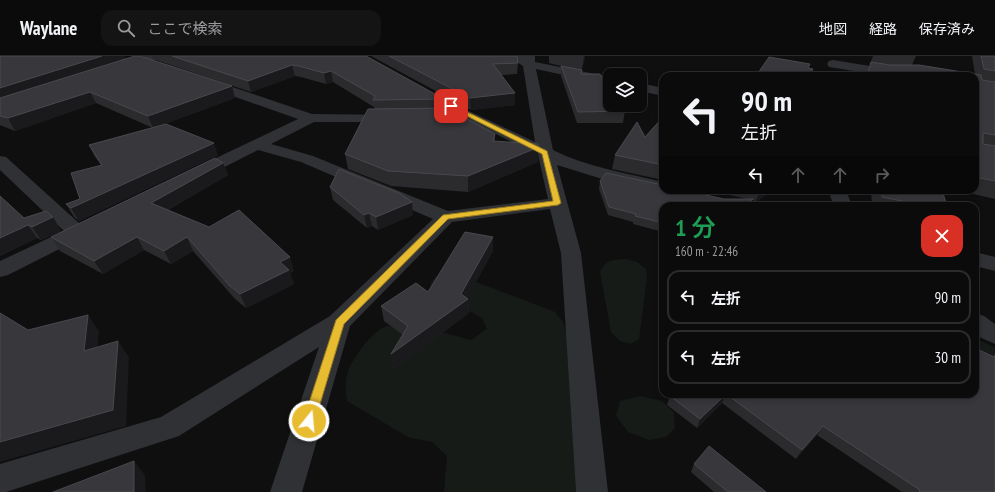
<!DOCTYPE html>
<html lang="ja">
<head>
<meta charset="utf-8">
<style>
	:root { --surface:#0b0b0c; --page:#141415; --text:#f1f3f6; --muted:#9a9b9d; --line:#2b2b2d }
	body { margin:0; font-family:"PT Sans Narrow","Noto Sans JP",sans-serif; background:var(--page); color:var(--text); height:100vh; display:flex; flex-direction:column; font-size:15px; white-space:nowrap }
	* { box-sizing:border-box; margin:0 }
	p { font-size:13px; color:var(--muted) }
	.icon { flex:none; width:22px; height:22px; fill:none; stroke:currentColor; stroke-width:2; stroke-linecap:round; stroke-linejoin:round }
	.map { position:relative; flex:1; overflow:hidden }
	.panel { position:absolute; left:659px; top:146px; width:320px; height:196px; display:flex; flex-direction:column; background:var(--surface); border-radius:12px; box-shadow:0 2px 6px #0003,0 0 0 1px var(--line) }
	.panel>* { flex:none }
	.banner { position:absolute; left:659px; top:16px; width:320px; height:122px; border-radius:12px; box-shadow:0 2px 6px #0003,0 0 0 1px var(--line); background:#0b0b0c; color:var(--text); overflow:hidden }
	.buttons { position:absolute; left:603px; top:12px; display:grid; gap:8px }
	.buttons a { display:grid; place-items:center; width:44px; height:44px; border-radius:8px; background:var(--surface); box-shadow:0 2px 6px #0003,0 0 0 1px var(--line); font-size:20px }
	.pin { position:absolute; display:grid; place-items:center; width:34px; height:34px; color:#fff; margin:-17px; border-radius:8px; box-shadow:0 2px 6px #0006 }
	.me { position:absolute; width:44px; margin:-22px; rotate:17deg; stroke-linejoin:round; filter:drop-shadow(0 0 3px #0008) }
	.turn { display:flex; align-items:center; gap:14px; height:84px; padding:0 16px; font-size:18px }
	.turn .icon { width:52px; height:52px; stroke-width:2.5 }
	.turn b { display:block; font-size:28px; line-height:34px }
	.lanes { display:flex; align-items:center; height:38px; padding:0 16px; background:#0003; justify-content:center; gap:20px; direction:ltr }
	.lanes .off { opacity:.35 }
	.round { display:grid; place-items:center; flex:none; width:42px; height:42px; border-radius:12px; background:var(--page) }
	.head { display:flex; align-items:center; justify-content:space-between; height:68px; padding:0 16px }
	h1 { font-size:24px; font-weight:600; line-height:30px; color:#1e9e55 }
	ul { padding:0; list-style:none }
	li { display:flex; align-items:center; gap:12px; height:54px; margin:0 8px 6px; padding:0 8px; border:2px solid var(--line); border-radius:12px }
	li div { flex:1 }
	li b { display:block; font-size:15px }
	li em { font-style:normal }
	header { display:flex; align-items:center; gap:24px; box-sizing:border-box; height:56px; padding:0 20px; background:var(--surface); border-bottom:1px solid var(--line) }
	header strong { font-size:19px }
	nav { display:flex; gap:22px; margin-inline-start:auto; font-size:14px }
	.search { width:280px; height:36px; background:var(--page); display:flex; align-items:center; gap:10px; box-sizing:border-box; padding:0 14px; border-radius:12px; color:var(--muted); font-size:15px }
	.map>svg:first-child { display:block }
</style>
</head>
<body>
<header>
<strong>Waylane</strong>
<div class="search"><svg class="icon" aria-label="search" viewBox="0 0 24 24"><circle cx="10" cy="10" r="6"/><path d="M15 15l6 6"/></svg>ここで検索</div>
<nav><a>地図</a><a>経路</a><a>保存済み</a></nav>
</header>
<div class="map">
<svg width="995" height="436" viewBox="0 0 995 436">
	<rect width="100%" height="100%" fill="#0f0f10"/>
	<path fill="#161b17" d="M626,203L637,206L646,213L647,222L639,283L631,288L620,285L611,276L600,216C606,203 613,204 626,203Z
		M447,218L463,221L555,256L563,266L567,278L576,436H444L447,400L432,386L408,381L347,345C344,328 346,313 357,299C363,289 372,279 382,272C399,262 451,279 471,284L487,273L482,262L438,238L430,228L435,221Z
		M975,282L995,292V307L975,296Z
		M640,340L662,345L674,357L675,372L666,381L649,384L628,376L616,360L620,345Z"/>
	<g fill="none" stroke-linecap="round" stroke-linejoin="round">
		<path fill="#303135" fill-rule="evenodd" d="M145,0H163L161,2L120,15L116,14L114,11L116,8Z
			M508,0H535V6L610,21V29L536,13L553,94C587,111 626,117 663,126V134H670L663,136L599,122L557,109L581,197L608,436H576L561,197L550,153L452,166L350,270L302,436H270L319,291L179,380L6,436H0V408L161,361L330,260L433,163L301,106L258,94L201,123L195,124L189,123L186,119L189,115L298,63L201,29L199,26L201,23H209L312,58L398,59L400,62L398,65L393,66H314L271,88L313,100L448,155L548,143L538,99L462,61L429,65L424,64L422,61L424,58L448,55L445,51L447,48L452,47L535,86L523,10Z
			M833,4L907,16L911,17L913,20H884L829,11L827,8L829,5Z
			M640,27L663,32V40L640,35Z
			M0,100L6,101L80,168L89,170L92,174L89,178L8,219L0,221V205L64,175L0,114Z
			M828,134H846L852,150H834Z
			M975,196L995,201V215L975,210Z
			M975,257L984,260L995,268V288L975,279Z"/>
	</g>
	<path fill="#2b2b2e" d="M0,0H124L126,3L235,42L159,70L218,99L79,165L74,161L66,148L80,143L101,109L95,101L89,89L153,72L96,47L15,75L0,69Z
		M151,0H366L444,43L445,52L495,78V86L538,106L468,136L391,130L348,113L345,98L375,53L374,51L333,26L326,28L301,21L295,20L251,36L153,3Z
		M371,0H517L518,7L517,18L501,19L515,49L471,54Z
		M549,0H585L581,18L603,24L625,55L623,67H577L561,20V10L549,7Z
		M873,0H916L912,9L975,18L972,0H995V143L956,134H975V20H866L870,9V8Z
		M663,61V124L612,113L615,99L645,81Z
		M223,107L228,119L168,154L294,215L290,217L294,228L246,252L235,243L193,195L171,208L144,194L103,218L60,195L51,181Z
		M600,125L724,143H748L707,134H772L755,147L753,144L663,150V176L633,168V166L608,159L599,133Z
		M330,131L413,159L378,174L372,170L367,172L333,144Z
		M871,134H942L947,150H872Z
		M24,162L61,175L41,184L37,182L0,200Z
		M493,181V195L467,242L468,243L469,257L394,313L391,298L403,279L384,265L381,250L428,236Z
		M995,299V436H902L817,379L796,403L722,347L697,372L667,349L670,340L993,301Z
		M694,408L766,436H714L691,416Z"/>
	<path fill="#1a1a1c" d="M102,0H124L126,4L0,46V32Z
		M584,0H585L582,14Z
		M292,9L295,20L251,36L248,25Z
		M331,15L333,26L326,28L324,17Z
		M232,30L235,42L153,72L148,60Z
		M90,36L96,47L15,75L8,62Z
		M515,37V49L471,54L470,42Z
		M214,87L218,99L79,165L71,152Z
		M539,91L538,106L468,136V120Z
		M223,107L228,119L157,160L151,147Z
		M760,134H772L755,147Z
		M753,143L751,150H745Z
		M412,146L413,159L378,174L376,161Z
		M369,157L372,170L367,172L364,159Z
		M53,161L61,175L41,184L32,171Z
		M28,169L37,182L0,200V182Z
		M137,181L144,194L103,218L94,205Z
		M187,181L193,195L171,208L164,195Z
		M493,181V195L466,244L468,243L469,257L394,313L391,298L461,238Z
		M290,201L294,215L290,217L294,228L246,252L240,238L280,206Z
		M88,259L99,275L96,311L84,295Z
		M118,285L129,301L126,370L0,406V386Z
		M726,338L722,347L697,372L700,363Z
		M823,370L817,379L796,403L802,394Z
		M134,405L145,419L146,436H134Z"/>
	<path fill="#38383c" stroke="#48494e" d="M0,0H102L0,32Z
		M135,0H140L232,30L148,60L90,36L8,62L0,60V42Z
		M172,0H366L444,43L373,44L375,40L331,15L324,17L299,10L292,9L248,25Z
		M389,0H517L518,7L493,8L515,37L470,42Z
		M981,0H995V15L984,13Z
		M769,1L810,8L808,12L813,13L809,20H756Z
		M871,6L890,9H919L981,19L982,24L995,26V79L983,77V88L995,90V125L975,121V20H867Z
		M561,10L582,14L581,18H600L603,24H609L610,25V49H622L625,55L578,56Z
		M447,52L495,78L493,85L538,88L539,91L468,120L388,115L345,98L368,53Z
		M663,61V109L615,99L637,66L645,81Z
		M166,68L214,87L71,152L66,148L80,143L71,117L102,109L89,89Z
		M215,102L223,107L151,147L209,171L239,154L290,201L280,206L289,214L240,238L229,229L187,181L164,195L137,181L94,205L51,181Z
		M339,113L399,137L412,146L376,161L369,157L364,159L330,131Z
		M606,117L663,129V134H683L724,143H753L745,150H663V167L635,160L636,158L609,151L600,125Z
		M881,134H942L947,150H936L926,148V150L882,141Z
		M0,140L24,162L46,155L53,161L32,171L28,169L0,182Z
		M465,176L493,181L461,238L468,243L391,298L408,270L381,250L416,227L428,236Z
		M0,257L28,274L88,259L84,295L118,285L113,354L0,386Z
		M975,292L994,301L995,299V436H919L920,434L823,370L802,394L726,338H975Z
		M672,338H726L700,363L670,340Z
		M709,390L766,436H728L694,408Z
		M134,405V436H53Z"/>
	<path fill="#e8bc30" stroke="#977a1f" d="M449,49H453L547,95L561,147L558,149L448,163L344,268L315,365L313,369L309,370L304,369L303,365L336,264L443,159L553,145L542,98L449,51Z"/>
</svg>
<div class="buttons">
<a><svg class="icon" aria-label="layers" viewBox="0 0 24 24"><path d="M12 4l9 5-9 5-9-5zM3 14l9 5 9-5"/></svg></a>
</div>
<div class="pin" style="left:451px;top:50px;background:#d93025"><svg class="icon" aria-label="arrive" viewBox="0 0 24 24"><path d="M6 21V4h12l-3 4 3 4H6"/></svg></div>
<svg class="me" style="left:309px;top:365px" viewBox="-20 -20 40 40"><circle r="17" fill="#e8bc30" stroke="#fff" stroke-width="3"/><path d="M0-11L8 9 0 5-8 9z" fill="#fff"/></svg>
<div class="banner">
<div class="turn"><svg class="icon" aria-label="left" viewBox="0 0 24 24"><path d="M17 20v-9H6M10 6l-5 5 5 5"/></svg><div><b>90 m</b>左折</div></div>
<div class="lanes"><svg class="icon" aria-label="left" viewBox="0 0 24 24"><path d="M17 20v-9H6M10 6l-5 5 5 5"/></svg><svg class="icon off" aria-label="ahead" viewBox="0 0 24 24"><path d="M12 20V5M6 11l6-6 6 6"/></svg><svg class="icon off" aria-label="ahead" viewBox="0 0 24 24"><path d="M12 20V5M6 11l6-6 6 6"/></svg><svg class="icon off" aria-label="right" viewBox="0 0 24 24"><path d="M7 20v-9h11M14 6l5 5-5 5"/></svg></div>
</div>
<section class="panel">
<div class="head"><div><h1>1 分</h1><p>160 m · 22:46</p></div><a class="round" style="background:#d93025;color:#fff"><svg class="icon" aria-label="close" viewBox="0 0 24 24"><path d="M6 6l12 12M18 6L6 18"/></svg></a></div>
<ul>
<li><svg class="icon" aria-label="left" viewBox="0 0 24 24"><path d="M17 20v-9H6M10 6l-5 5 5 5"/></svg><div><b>左折</b></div><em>90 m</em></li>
<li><svg class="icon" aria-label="left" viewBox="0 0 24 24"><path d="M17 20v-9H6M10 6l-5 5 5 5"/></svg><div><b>左折</b></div><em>30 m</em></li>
</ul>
</section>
</div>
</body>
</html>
